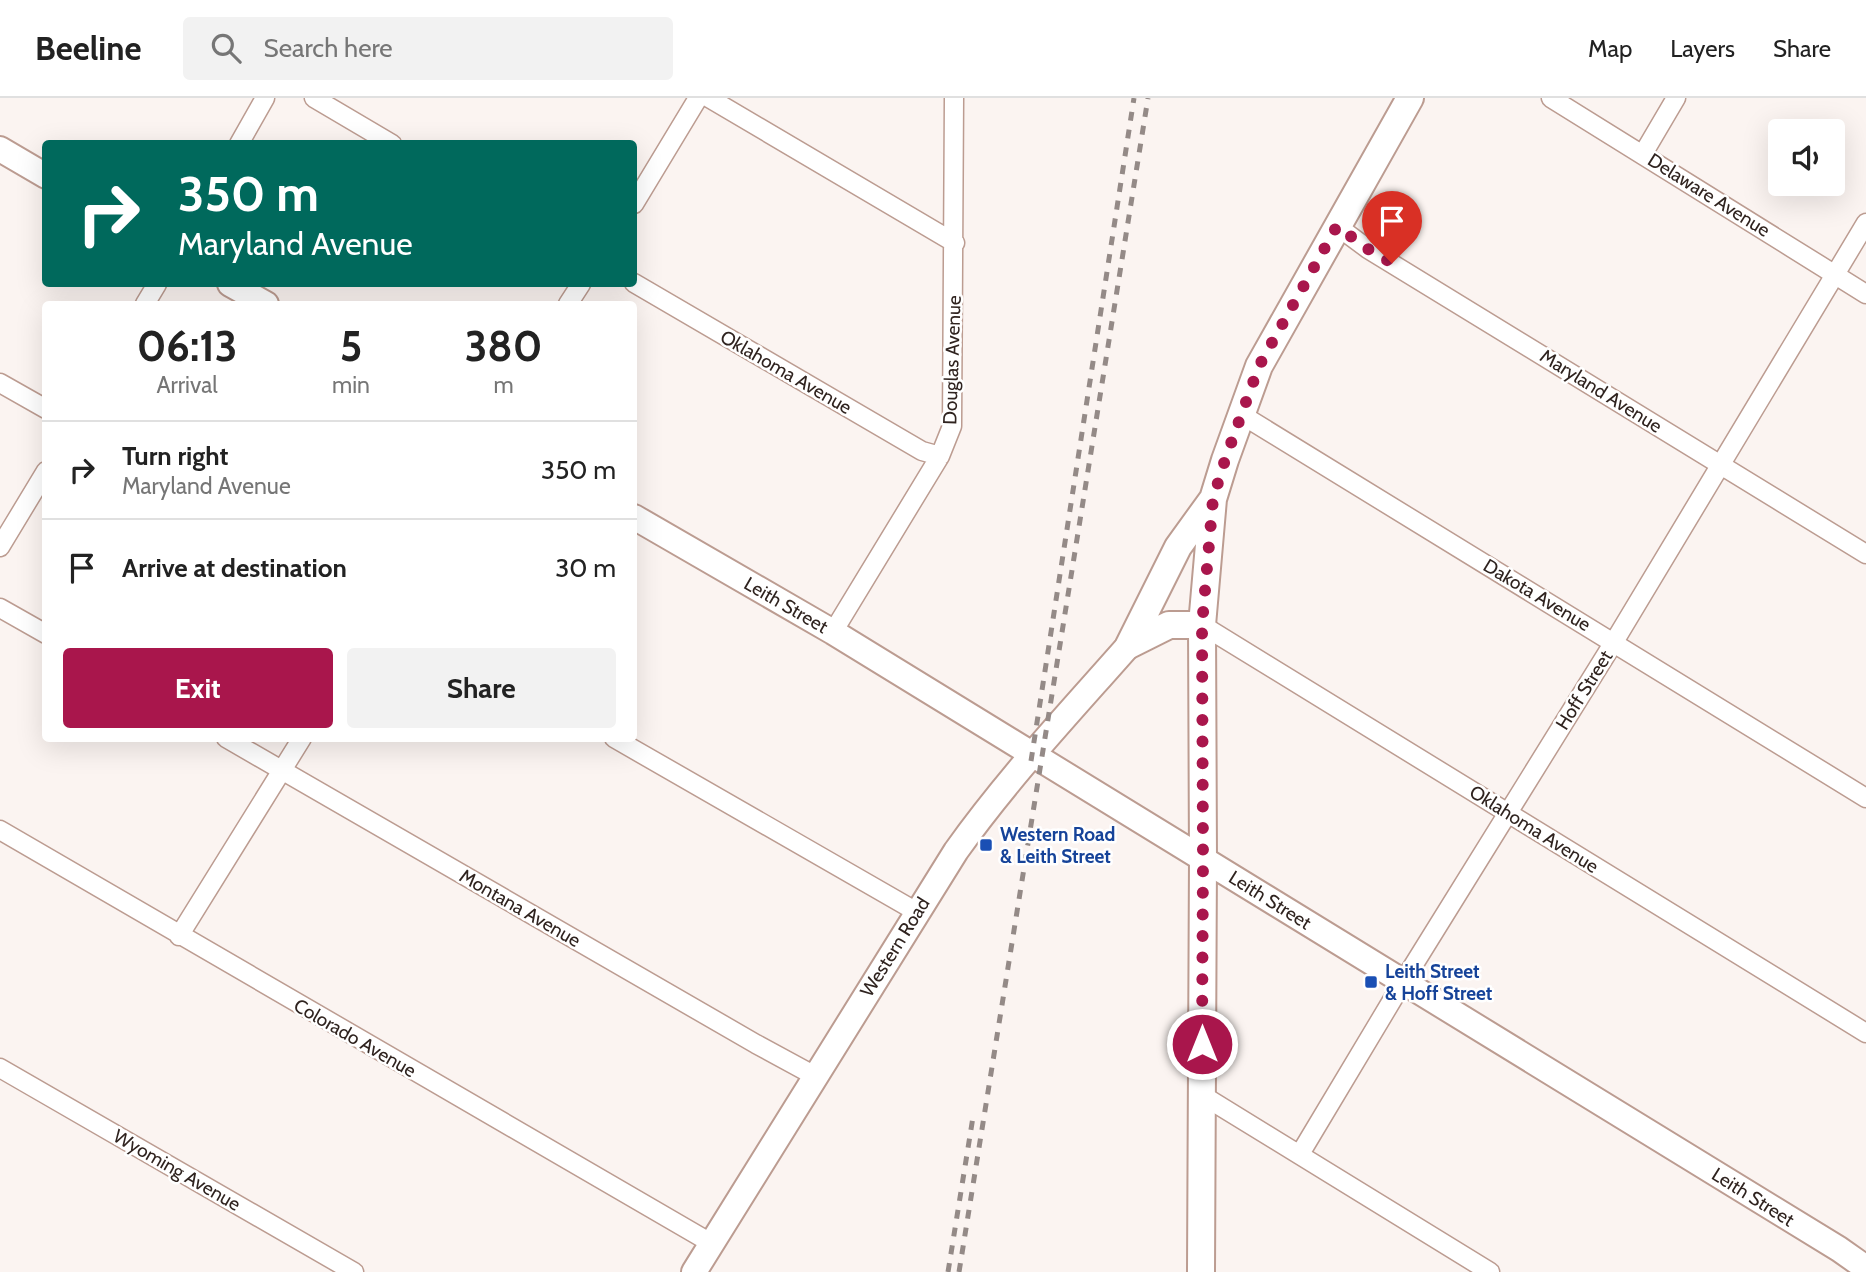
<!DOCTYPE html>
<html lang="en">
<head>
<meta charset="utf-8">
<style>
	:root { --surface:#fff; --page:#f2f2f2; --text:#222; --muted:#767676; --line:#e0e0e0; --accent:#a9164c }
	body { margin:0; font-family:Cabin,sans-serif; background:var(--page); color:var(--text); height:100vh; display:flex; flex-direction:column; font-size:26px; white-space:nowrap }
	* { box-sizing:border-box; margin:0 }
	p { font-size:23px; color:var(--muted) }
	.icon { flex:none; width:38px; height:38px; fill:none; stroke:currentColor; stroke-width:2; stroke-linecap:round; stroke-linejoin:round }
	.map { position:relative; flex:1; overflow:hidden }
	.details { position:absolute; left:42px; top:203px; width:595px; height:441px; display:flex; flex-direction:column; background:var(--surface); border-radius:7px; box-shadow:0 7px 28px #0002 }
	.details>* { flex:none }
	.banner { position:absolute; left:42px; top:42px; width:595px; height:147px; border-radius:7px; box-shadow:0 7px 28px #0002; background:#00695c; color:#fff; overflow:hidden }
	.controls { position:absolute; left:1768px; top:21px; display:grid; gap:14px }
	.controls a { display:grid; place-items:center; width:77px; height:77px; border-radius:7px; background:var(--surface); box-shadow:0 7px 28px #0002; font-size:35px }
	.pin { position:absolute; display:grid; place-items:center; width:60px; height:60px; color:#fff; margin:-72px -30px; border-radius:50% 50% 50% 0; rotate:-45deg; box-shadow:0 0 7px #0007 }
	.pin .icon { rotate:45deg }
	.me { position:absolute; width:77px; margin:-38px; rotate:0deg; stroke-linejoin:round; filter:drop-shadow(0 0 5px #0008) }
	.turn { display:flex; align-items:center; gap:24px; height:147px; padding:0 21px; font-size:32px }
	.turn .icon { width:91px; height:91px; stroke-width:2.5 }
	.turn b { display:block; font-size:49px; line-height:60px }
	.eta { display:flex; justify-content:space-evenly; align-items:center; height:119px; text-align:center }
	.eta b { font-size:42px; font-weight:800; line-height:49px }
	.cta { display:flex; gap:14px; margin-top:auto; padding:14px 21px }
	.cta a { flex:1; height:80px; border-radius:7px; background:var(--accent); color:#fff; font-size:28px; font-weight:800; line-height:80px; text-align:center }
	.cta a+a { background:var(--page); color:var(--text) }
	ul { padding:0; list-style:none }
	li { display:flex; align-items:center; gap:21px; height:98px; padding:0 21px; border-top:2px solid var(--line) }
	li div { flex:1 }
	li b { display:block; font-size:26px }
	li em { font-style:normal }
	header { display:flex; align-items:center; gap:42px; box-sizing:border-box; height:98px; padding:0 35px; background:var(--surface); border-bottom:2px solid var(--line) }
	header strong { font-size:33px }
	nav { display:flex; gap:38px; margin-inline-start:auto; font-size:24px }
	.search { width:490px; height:63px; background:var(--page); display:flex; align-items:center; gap:18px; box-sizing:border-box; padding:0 24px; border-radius:7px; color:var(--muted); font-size:26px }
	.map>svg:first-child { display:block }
</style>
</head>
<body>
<header>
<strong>Beeline</strong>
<div class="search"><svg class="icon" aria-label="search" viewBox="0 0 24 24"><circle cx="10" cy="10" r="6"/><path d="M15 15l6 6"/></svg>Search here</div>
<nav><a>Map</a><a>Layers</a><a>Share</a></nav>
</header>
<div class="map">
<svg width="1866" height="1174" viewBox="0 0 1866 1174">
	<rect width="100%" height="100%" fill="#fbf4f1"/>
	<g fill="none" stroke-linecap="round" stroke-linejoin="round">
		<defs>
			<path id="street" d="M314,0L392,46
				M709,0L955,145
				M1551,0L1866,196
				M239,46L265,0
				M1643,56L1676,0
				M634,106L698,0
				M1337,128L1368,151L1866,456
				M634,185L922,353L940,358
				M145,206L157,186
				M568,206L581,186
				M0,285L46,311
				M1242,317L1866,700
				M0,449L46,373
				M0,510L46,536
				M1202,527L1866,935
				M833,534L940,358L952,328L954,0
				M226,640L756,946L815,978
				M614,640L917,814
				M0,732L711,1145
				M179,838L302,640
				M0,970L354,1174
				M1202,997L1490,1174
				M1300,1056L1403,884L1614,544L1866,125"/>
			<path id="secondary" d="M0,51L46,78
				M230,186L266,206
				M634,419L833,534L1839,1151L1866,1170
				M694,1174L956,753C1008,680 1070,614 1129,547"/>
			<path id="primary" d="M1129,547L1178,449L1212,402
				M1129,547L1169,527H1202
				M1201,1174L1203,761L1202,527L1213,401L1225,362L1259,268L1410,0"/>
		</defs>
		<use href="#street" stroke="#bc9c91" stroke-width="21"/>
		<use href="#secondary" stroke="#bc9c91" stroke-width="28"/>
		<use href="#primary" stroke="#bc9c91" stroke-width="30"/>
		<use href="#street" stroke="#fff" stroke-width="18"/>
		<use href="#secondary" stroke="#fff" stroke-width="24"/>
		<use href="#primary" stroke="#fff" stroke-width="26"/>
		<path stroke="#948a87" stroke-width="5" stroke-dasharray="9 9" stroke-linecap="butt" d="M1031,663L1134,0
			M948,1174L973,1019
			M959,1174L1148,0"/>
	</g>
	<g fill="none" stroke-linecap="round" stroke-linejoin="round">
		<path stroke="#a9164c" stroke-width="12" stroke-dasharray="0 21.6" d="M1202,946L1203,761L1202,527L1213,401L1225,362L1259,268L1337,128L1368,151L1392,165"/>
	</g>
	<g fill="#1a4fb4" stroke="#fff" stroke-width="2.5">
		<rect x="979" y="740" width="14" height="14" rx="3.5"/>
		<rect x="1364" y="877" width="14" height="14" rx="3.5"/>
	</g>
	<g text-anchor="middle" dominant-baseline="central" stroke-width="5" stroke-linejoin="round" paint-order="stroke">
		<g font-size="19" fill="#2f231f" stroke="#fff">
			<text transform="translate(1709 97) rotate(32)">Delaware Avenue</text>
			<text transform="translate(952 262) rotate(-88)">Douglas Avenue</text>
			<text transform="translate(786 274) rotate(30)">Oklahoma Avenue</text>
			<text transform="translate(1601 293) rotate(32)">Maryland Avenue</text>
			<text transform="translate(1537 497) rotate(31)">Dakota Avenue</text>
			<text transform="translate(786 507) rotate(30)">Leith Street</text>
			<text transform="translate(1584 592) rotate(-58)">Hoff Street</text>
			<text transform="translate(1534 731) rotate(32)">Oklahoma Avenue</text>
			<text transform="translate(1270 802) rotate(32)">Leith Street</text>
			<text transform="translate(520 810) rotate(30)">Montana Avenue</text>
			<text transform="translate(895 849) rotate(-58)">Western Road</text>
			<text transform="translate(355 940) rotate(30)">Colorado Avenue</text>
			<text transform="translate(177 1072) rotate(30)">Wyoming Avenue</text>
			<text transform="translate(1753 1099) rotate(32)">Leith Street</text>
		</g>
		<g font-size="19" font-weight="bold" fill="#164399" stroke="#fff" text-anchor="start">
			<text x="1000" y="736">Western Road<tspan x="1000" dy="22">&amp; Leith Street</tspan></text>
			<text x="1385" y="873">Leith Street<tspan x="1385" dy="22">&amp; Hoff Street</tspan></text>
		</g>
	</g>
</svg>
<div class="controls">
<a><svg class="icon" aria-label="sound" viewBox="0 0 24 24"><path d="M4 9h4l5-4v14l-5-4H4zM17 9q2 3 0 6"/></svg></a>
</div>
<div class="pin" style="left:1392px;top:165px;background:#d93025"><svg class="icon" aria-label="arrive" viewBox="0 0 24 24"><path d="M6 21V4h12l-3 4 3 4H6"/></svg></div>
<svg class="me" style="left:1202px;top:946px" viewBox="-20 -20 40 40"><circle r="17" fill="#a9164c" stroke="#fff" stroke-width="3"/><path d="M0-11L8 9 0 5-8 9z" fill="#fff"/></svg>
<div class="banner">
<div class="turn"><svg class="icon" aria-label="right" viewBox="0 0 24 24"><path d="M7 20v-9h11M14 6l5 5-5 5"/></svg><div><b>350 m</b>Maryland Avenue</div></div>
</div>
<section class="details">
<div class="eta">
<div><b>06:13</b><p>Arrival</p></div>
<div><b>5</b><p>min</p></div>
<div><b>380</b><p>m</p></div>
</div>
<ul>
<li><svg class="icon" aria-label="right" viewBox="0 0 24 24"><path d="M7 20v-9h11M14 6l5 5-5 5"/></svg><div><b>Turn right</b><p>Maryland Avenue</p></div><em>350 m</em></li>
<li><svg class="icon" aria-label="arrive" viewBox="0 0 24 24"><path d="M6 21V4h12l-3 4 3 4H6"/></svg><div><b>Arrive at destination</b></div><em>30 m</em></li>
</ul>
<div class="cta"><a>Exit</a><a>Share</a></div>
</section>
</div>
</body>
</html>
